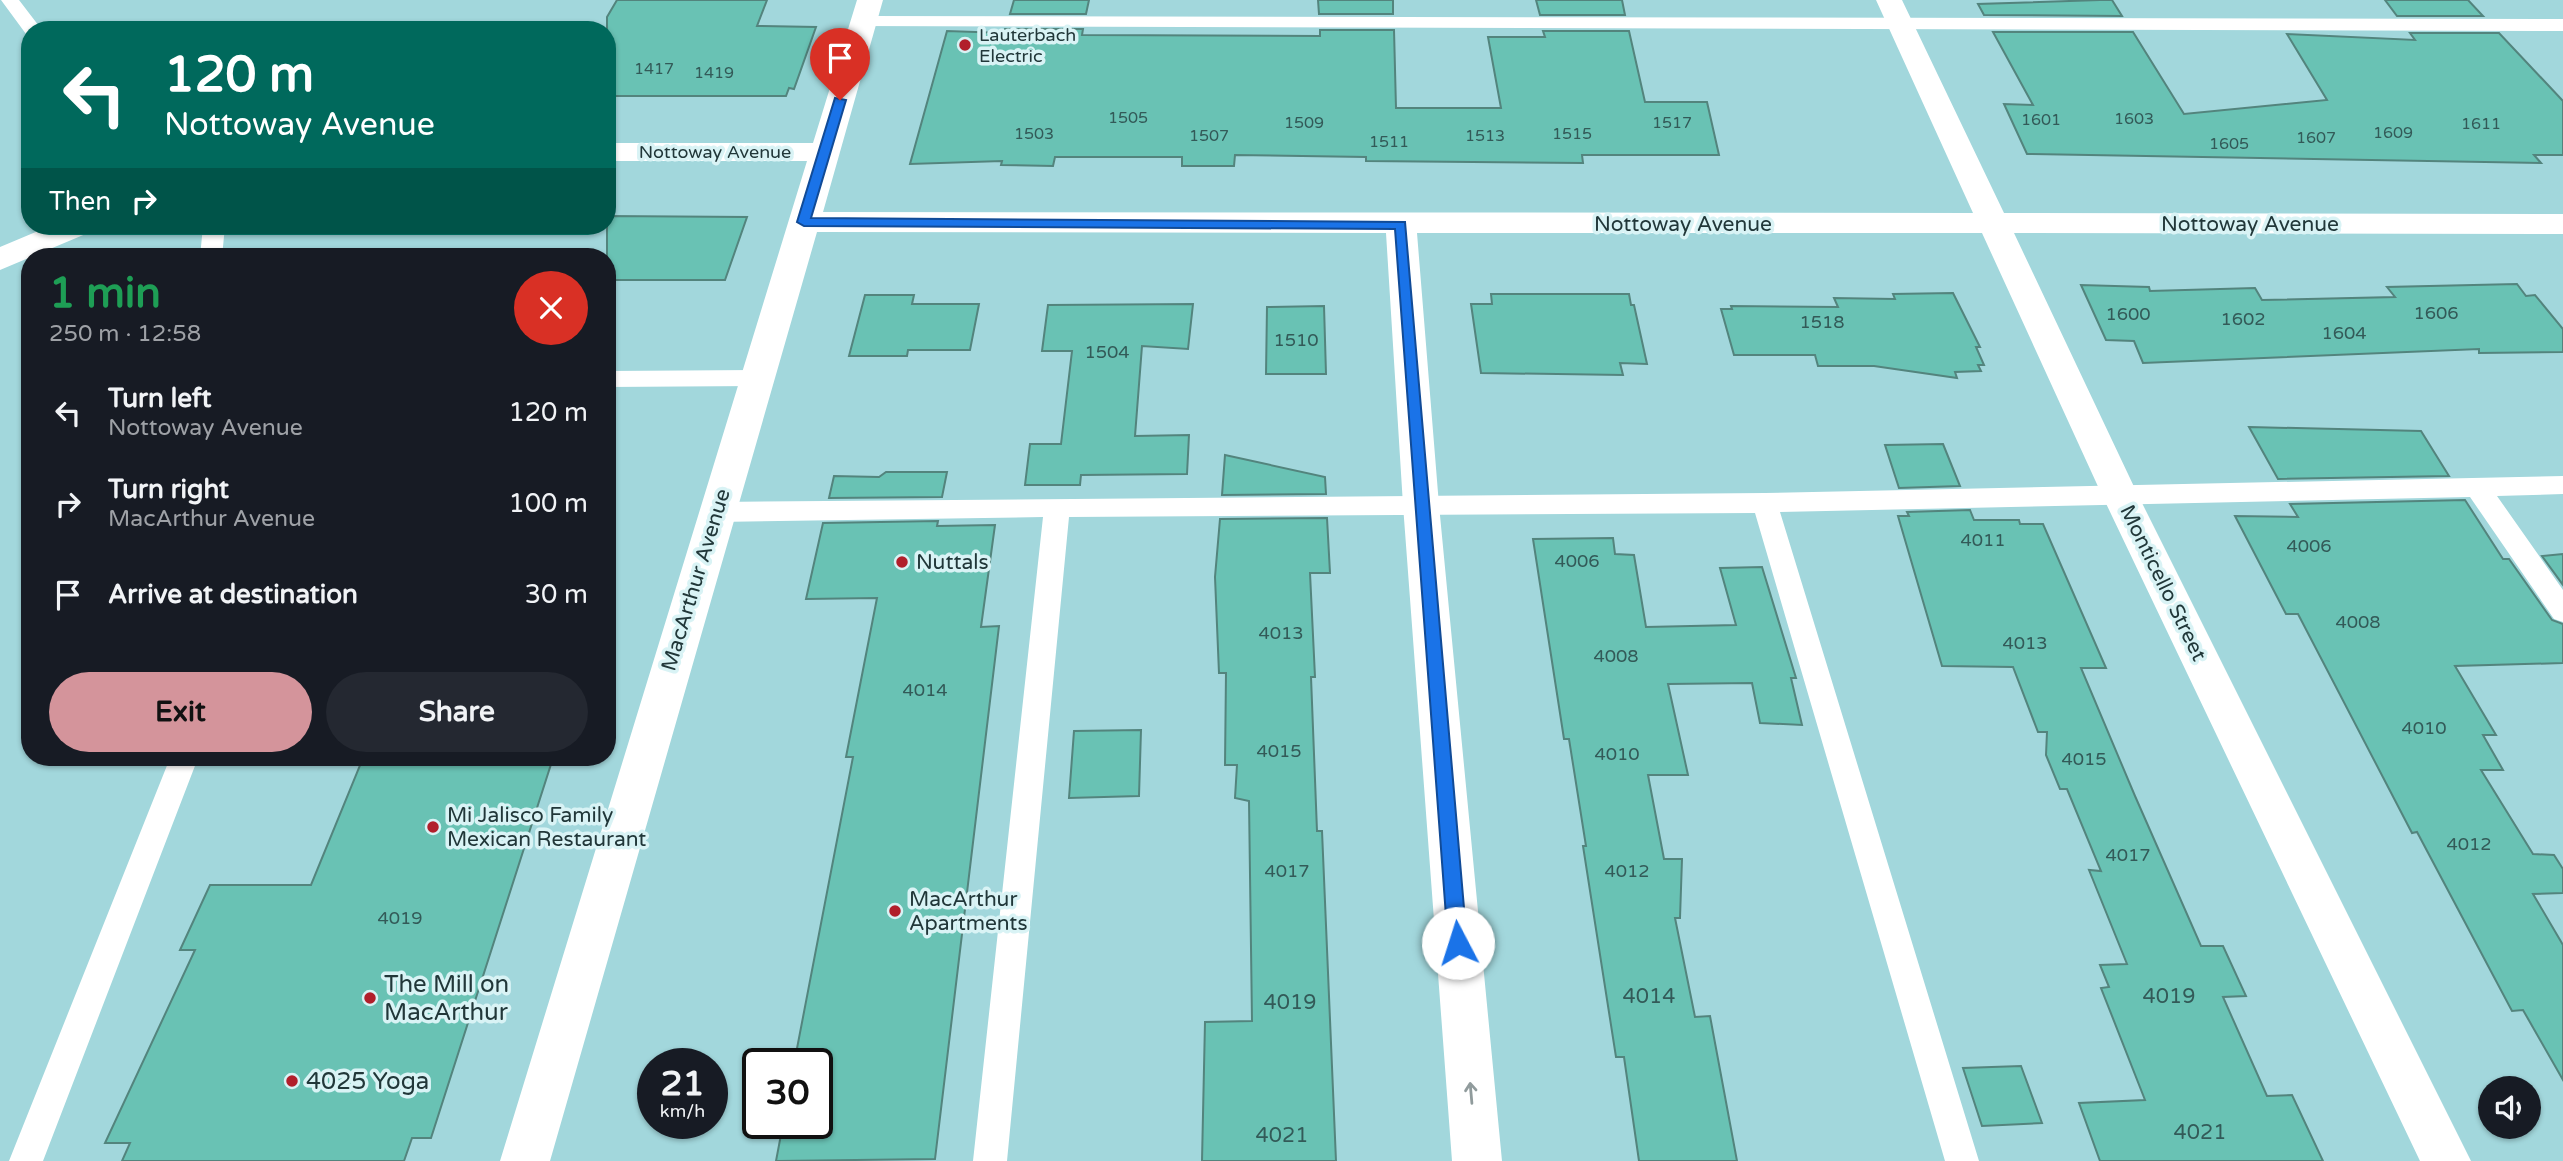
<!DOCTYPE html>
<html lang="en">
<head>
<meta charset="utf-8">
<style>
	:root { --surface:#171b24; --page:#242831; --text:#f1f3f6; --muted:#9ea1a6; --accent:#d4949b }
	body { margin:0; font-family:"Varela Round",sans-serif; background:var(--page); color:var(--text); height:100vh; display:flex; flex-direction:column; font-size:26px; white-space:nowrap }
	* { box-sizing:border-box; margin:0 }
	p { font-size:23px; color:var(--muted) }
	.icon { flex:none; width:38px; height:38px; fill:none; stroke:currentColor; stroke-width:2; stroke-linecap:round; stroke-linejoin:round }
	.map { position:relative; flex:1; overflow:hidden }
	.sheet { position:absolute; left:21px; top:248px; width:595px; height:518px; display:flex; flex-direction:column; background:var(--surface); border-radius:28px; box-shadow:0 2px 5px #0004 }
	.sheet>* { flex:none }
	.guide { position:absolute; left:21px; top:21px; width:595px; height:214px; border-radius:28px; box-shadow:0 2px 5px #0004; background:#00695c; color:#fff; overflow:hidden }
	.buttons { position:absolute; left:2478px; top:1076px; display:grid; gap:14px }
	.buttons a { display:grid; place-items:center; width:63px; height:63px; border-radius:50%; background:var(--surface); box-shadow:0 2px 5px #0004; font-size:35px }
	.speed { position:absolute; left:637px; top:1048px; display:flex; gap:14px; font-size:35px; font-weight:700; text-align:center }
	.speed>* { display:grid; place-content:center; width:91px; height:91px; border-radius:50%; background:var(--surface); box-shadow:0 2px 5px #0004; line-height:1 }
	.speed small { font-size:18px; font-weight:400 }
	.speed .limit { border:4px solid #111; border-radius:10px; background:#fff; color:#111 }
	.pin { position:absolute; display:grid; place-items:center; width:60px; height:60px; color:#fff; margin:-72px -30px; border-radius:50% 50% 50% 0; rotate:-45deg; box-shadow:0 0 7px #0007 }
	.pin .icon { rotate:45deg }
	.me { position:absolute; width:77px; margin:-38px; rotate:355deg; stroke-linejoin:round; filter:drop-shadow(0 0 5px #0008) }
	.turn { display:flex; align-items:center; gap:24px; height:147px; padding:0 28px; font-size:32px }
	.turn .icon { width:91px; height:91px; stroke-width:2.5 }
	.turn b { display:block; font-size:49px; line-height:60px }
	.then { display:flex; align-items:center; height:66px; padding:0 28px; background:#0003; gap:14px; font-size:26px }
	.round { display:grid; place-items:center; flex:none; width:74px; height:74px; border-radius:37px; background:var(--page) }
	.overview { display:flex; align-items:center; justify-content:space-between; height:119px; padding:0 28px }
	h1 { font-size:42px; font-weight:700; line-height:52px; color:#1e9e55 }
	.action { display:flex; gap:14px; margin-top:auto; padding:14px 28px }
	.action a { flex:1; height:80px; border-radius:42px; background:var(--accent); color:#111; font-size:28px; font-weight:700; line-height:80px; text-align:center }
	.action a+a { background:var(--page); color:var(--text) }
	ul { padding:0; list-style:none }
	li { display:flex; align-items:center; gap:21px; height:91px; padding:0 28px }
	li div { flex:1 }
	li b { display:block; font-size:26px }
	li em { font-style:normal }
	.map>svg:first-child { display:block }
</style>
</head>
<body>
<div class="map">
<svg width="2563" height="1161" viewBox="0 0 2563 1161">
	<rect width="100%" height="100%" fill="#a2d7dc"/>
	<path fill="#69c2b4" stroke="#53847d" stroke-width="2" d="M617,0H767L757,26L816,27L794,89L789,88L786,96H607V17Z
		M1014,0H1089L1086,14H1010Z
		M1318,0H1393V14H1319Z
		M1536,0H1622L1625,15H1540Z
		M2100,0H2112L2122,16L1984,15L1978,4Z
		M2385,0H2468L2483,16H2397Z
		M1005,29H1083L1082,35L1320,36V30H1394L1396,108H1501L1488,37H1545L1543,31H1629L1645,102H1707L1719,155H1582L1583,163L1366,161V157L1235,155L1234,166H1182V157H1055L1053,166L1001,165L1002,161L910,164L947,31L1004,33Z
		M1993,32H2133L2184,114L2327,100L2287,34L2415,40L2410,33H2499L2563,101V155H2534L2541,163L2027,154L2004,104L2033,105Z
		M607,216L747,217L725,280H607Z
		M2517,284L2526,296L2535,295L2563,329V352L2479,353V349L2143,363L2134,341L2106,340L2081,285L2149,287L2150,291L2255,288L2262,300L2395,297L2387,287Z
		M1953,293L1980,347H1976L1984,365H1978L1981,371L1955,372L1957,378L1874,366H1818L1815,355H1734L1721,309H1732L1731,306L1838,307L1834,298L1895,299L1893,294Z
		M1491,294H1629L1631,305H1634L1647,364L1620,363L1623,375L1481,373L1471,304H1492Z
		M865,295H914L912,304H979L970,350H908L907,356H849Z
		M1193,304L1188,349L1142,346L1135,436L1189,435L1187,474L1081,475L1080,485H1025L1030,444H1061L1072,351H1042L1048,305Z
		M1324,306L1326,374H1266L1267,307Z
		M2249,427L2421,431L2449,476L2278,479Z
		M1943,444L1960,486L1899,488L1885,445Z
		M1225,455L1325,477L1326,494L1222,495Z
		M886,472H947L942,497L829,498L834,476L879,477Z
		M2465,500L2503,559H2509L2552,620L2563,624V663L2455,666L2496,735H2483L2503,770H2481L2533,854L2554,855L2563,869V893L2533,894L2563,945V1080L2523,1010L2512,1011L2417,832L2412,833L2298,614H2286L2235,516L2298,517L2290,504Z
		M1970,510L1974,520H2019L2020,524H2043L2106,668H2081L2135,796L2201,946H2223L2246,996L2223,997L2267,1096L2292,1095L2323,1161H2100L2079,1103L2145,1100L2101,988L2109,987L2100,965L2127,964L2089,870L2101,871L2067,789H2060L2046,755L2047,732H2038L2013,667L1942,666L1898,516H1909L1907,512Z
		M1327,518L1330,573H1310L1315,677H1311L1317,831H1322L1336,1161H1202L1205,1022L1252,1021L1249,801L1235,798L1237,765H1225L1226,673H1219L1215,577L1220,519Z
		M938,521L937,526L995,525L981,627L999,626L935,1159L776,1161L783,1124H817V1064H794L853,757H846L877,598L806,599L823,523Z
		M1613,538L1615,554L1634,555L1646,627L1736,625L1720,568L1762,567L1796,678H1791L1802,725L1760,723L1752,683L1668,684L1688,775H1648L1664,859H1682L1680,918H1675L1695,1017L1710,1016L1737,1161H1639L1624,1057H1616L1583,846H1586L1569,739H1564L1533,539Z
		M2563,554V585L2542,556Z
		M1141,730L1139,796L1069,798L1074,731Z
		M363,758H553L431,1138H412L404,1161H122L130,1143H105L195,950H180L210,885H311Z
		M2021,1066L2042,1123L1982,1126L1963,1068Z"/>
	<g fill="none" stroke-linecap="round" stroke-linejoin="round">
		<path fill="#fff" fill-rule="evenodd" d="M1,0H19L42,30H30V35L26,34Z
			M863,16L2563,19V31L856,26L854,22L856,18Z
			M203,226H225L222,257H200Z
			M756,370L764,372L768,378L764,384L756,386L607,387V371Z
			M2563,476V494L2497,496L2563,590V622L2554,619L2470,497L1780,512L1979,1161H1945L1755,513L1069,517L1007,1161H973L1043,517L717,522L708,519L704,512L708,505L717,502L1765,493Z
			M170,758H198L43,1161H9Z"/>
		<path fill="#fff" fill-rule="evenodd" d="M857,0H883L823,212L1973,213L1876,0H1902L2004,213L2563,214V234L2014,233L2137,493L2471,1161H2420L2101,493L1982,233H1417L1439,505L1502,1161H1452L1403,505L1386,233L817,232L550,1161H500L807,161H607V143H813Z
			M50,226H93L88,233L0,270V247Z"/>
	</g>
	<defs><path id="oneway-shaft" d="M-6 0H5M1.5-3L5.5 0L1.5 3" fill="none" stroke-width="1.6" stroke-linecap="round" stroke-linejoin="round" transform="scale(1.75)"/></defs>
	<use stroke="#909b9c" href="#oneway-shaft" transform="translate(1471 1093) rotate(-95)"/>
	<path fill="#1a73e8" stroke="#114b97" stroke-width="2" d="M835,98L846,100L811,218L1405,222L1467,943L1465,949L1458,952L1451,949L1448,943L1395,229L804,226L797,222Z"/>
	<g fill="#b11f2b" stroke="#d9f3f5" stroke-width="2.5">
		<circle cx="965" cy="45" r="7"/>
		<circle cx="902" cy="562" r="7"/>
		<circle cx="433" cy="827" r="7"/>
		<circle cx="895" cy="911" r="7"/>
		<circle cx="370" cy="998" r="7"/>
		<circle cx="292" cy="1081" r="7"/>
	</g>
	<g text-anchor="middle" dominant-baseline="central" stroke-width="7" stroke-linejoin="round" paint-order="stroke">
		<g font-size="16" fill="#335a58">
			<text x="654" y="69">1417</text>
			<text x="714" y="73">1419</text>
			<text x="1128" y="118">1505</text>
			<text x="2134" y="119">1603</text>
			<text x="2041" y="120">1601</text>
			<text x="1304" y="123">1509</text>
			<text x="1672" y="123">1517</text>
			<text x="2481" y="124">1611</text>
			<text x="2393" y="133">1609</text>
			<text x="1034" y="134">1503</text>
			<text x="1572" y="134">1515</text>
			<text x="1209" y="136">1507</text>
			<text x="1485" y="136">1513</text>
			<text x="2316" y="138">1607</text>
			<text x="1389" y="142">1511</text>
			<text x="2229" y="144">1605</text>
		</g>
		<g font-size="18" fill="#213739" stroke="#d9f3f5" text-anchor="start">
			<text x="979" y="35">Lauterbach<tspan x="979" dy="21">Electric</tspan></text>
		</g>
		<g font-size="18" fill="#213739" stroke="#d9f3f5">
			<text x="715" y="152">Nottoway Avenue</text>
		</g>
		<g font-size="18" fill="#335a58">
			<text x="2436" y="313">1606</text>
			<text x="2128" y="314">1600</text>
			<text x="2243" y="319">1602</text>
			<text x="1822" y="322">1518</text>
			<text x="2344" y="333">1604</text>
			<text x="1296" y="340">1510</text>
			<text x="1107" y="352">1504</text>
			<text x="1983" y="540">4011</text>
			<text x="2309" y="546">4006</text>
			<text x="1577" y="561">4006</text>
			<text x="2358" y="622">4008</text>
			<text x="1281" y="633">4013</text>
			<text x="2025" y="643">4013</text>
			<text x="1616" y="656">4008</text>
			<text x="925" y="690">4014</text>
			<text x="2424" y="728">4010</text>
			<text x="1279" y="751">4015</text>
			<text x="1617" y="754">4010</text>
			<text x="2084" y="759">4015</text>
			<text x="2469" y="844">4012</text>
			<text x="2128" y="855">4017</text>
			<text x="1287" y="871">4017</text>
			<text x="1627" y="871">4012</text>
			<text x="400" y="918">4019</text>
		</g>
		<g font-size="21" fill="#213739" stroke="#d9f3f5">
			<text x="1683" y="224">Nottoway Avenue</text>
			<text x="2250" y="224">Nottoway Avenue</text>
			<text transform="translate(696 580) rotate(-73)">MacArthur Avenue</text>
			<text transform="translate(2163 583) rotate(64)">Monticello Street</text>
		</g>
		<g font-size="21" fill="#213739" stroke="#d9f3f5" text-anchor="start">
			<text x="916" y="562">Nuttals</text>
			<text x="447" y="815">Mi Jalisco Family<tspan x="447" dy="24">Mexican Restaurant</tspan></text>
			<text x="909" y="899">MacArthur<tspan x="909" dy="24">Apartments</tspan></text>
		</g>
		<g font-size="21" fill="#335a58">
			<text x="1649" y="996">4014</text>
			<text x="2169" y="996">4019</text>
			<text x="1290" y="1002">4019</text>
			<text x="2200" y="1132">4021</text>
			<text x="1282" y="1135">4021</text>
		</g>
		<g font-size="24" fill="#213739" stroke="#d9f3f5" text-anchor="start">
			<text x="384" y="984">The Mill on<tspan x="384" dy="28">MacArthur</tspan></text>
			<text x="306" y="1081">4025 Yoga</text>
		</g>
	</g>
</svg>
<div class="buttons">
<a><svg class="icon" aria-label="sound" viewBox="0 0 24 24"><path d="M4 9h4l5-4v14l-5-4H4zM17 9q2 3 0 6"/></svg></a>
</div>
<div class="speed"><div>21<small>km/h</small></div><div class="limit">30</div></div>
<div class="pin" style="left:840px;top:100px;background:#d93025"><svg class="icon" aria-label="arrive" viewBox="0 0 24 24"><path d="M6 21V4h12l-3 4 3 4H6"/></svg></div>
<svg class="me" style="left:1458px;top:943px" viewBox="-20 -20 40 40"><circle r="19" fill="#fff"/><path d="M0-13L10 11 0 6-10 11z" fill="#1a73e8"/></svg>
<div class="guide">
<div class="turn"><svg class="icon" aria-label="left" viewBox="0 0 24 24"><path d="M17 20v-9H6M10 6l-5 5 5 5"/></svg><div><b>120 m</b>Nottoway Avenue</div></div>
<div class="then">Then<svg class="icon" aria-label="right" viewBox="0 0 24 24"><path d="M7 20v-9h11M14 6l5 5-5 5"/></svg></div>
</div>
<section class="sheet">
<div class="overview"><div><h1>1 min</h1><p>250 m · 12:58</p></div><a class="round" style="background:#d93025;color:#fff"><svg class="icon" aria-label="close" viewBox="0 0 24 24"><path d="M6 6l12 12M18 6L6 18"/></svg></a></div>
<ul>
<li><svg class="icon" aria-label="left" viewBox="0 0 24 24"><path d="M17 20v-9H6M10 6l-5 5 5 5"/></svg><div><b>Turn left</b><p>Nottoway Avenue</p></div><em>120 m</em></li>
<li><svg class="icon" aria-label="right" viewBox="0 0 24 24"><path d="M7 20v-9h11M14 6l5 5-5 5"/></svg><div><b>Turn right</b><p>MacArthur Avenue</p></div><em>100 m</em></li>
<li><svg class="icon" aria-label="arrive" viewBox="0 0 24 24"><path d="M6 21V4h12l-3 4 3 4H6"/></svg><div><b>Arrive at destination</b></div><em>30 m</em></li>
</ul>
<div class="action"><a>Exit</a><a>Share</a></div>
</section>
</div>
</body>
</html>
